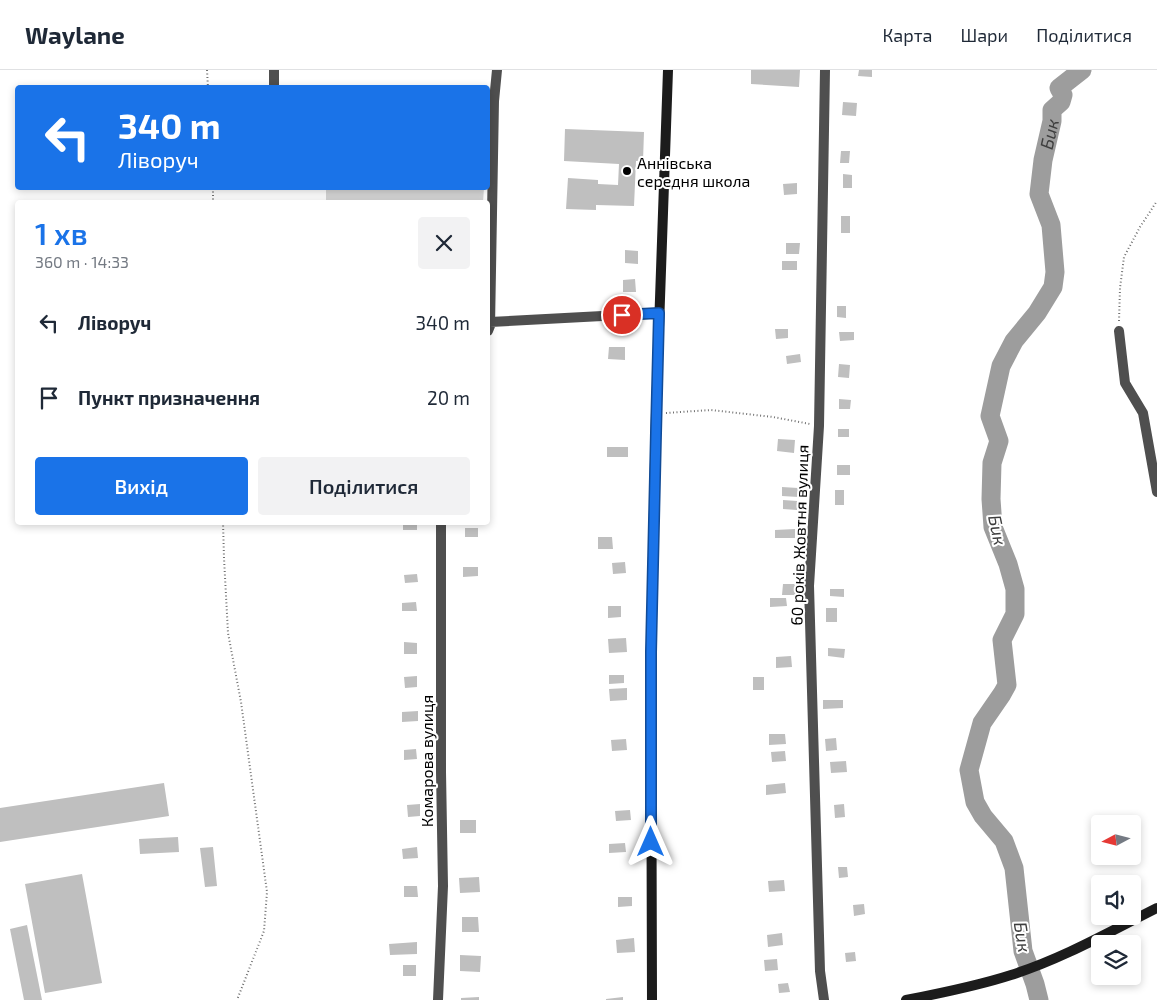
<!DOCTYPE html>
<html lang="uk">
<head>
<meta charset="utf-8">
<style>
	:root { --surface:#fff; --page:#f2f2f3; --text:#1f2937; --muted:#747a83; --line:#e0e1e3; --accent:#1a73e8 }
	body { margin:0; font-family:"Exo 2",sans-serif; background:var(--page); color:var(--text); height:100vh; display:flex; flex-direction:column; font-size:19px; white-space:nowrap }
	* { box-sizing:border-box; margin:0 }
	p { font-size:16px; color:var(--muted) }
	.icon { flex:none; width:28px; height:28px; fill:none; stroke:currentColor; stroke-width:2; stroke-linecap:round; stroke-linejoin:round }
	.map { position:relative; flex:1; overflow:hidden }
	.side { position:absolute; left:15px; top:130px; width:475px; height:325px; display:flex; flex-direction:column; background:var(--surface); border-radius:5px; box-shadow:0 2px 8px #0003 }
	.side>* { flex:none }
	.top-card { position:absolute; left:15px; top:15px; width:475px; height:105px; border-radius:5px; box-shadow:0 2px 8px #0003; background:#1a73e8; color:#fff; overflow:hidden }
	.needle { width:32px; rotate:263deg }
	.controls { position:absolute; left:1091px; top:745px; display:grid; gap:10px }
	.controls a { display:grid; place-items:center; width:50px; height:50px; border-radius:5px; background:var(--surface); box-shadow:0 2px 8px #0003; font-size:25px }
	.pin { position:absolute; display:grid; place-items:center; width:42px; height:42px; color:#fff; margin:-21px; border:2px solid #fff; border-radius:50%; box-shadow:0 1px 5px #0007 }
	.me { position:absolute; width:55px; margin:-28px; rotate:0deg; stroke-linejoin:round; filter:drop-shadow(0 0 4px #0008) }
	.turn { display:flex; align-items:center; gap:18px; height:105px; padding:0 20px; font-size:22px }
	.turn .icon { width:65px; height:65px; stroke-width:2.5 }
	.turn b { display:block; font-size:35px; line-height:42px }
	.round { display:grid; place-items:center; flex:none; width:52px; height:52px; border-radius:5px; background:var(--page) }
	.head { display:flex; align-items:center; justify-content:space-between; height:85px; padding:0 20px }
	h1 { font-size:30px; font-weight:600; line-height:38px; color:var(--accent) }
	.button { display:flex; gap:10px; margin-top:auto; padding:10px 20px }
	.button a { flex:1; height:58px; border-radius:5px; background:var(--accent); color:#fff; font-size:20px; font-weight:600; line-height:58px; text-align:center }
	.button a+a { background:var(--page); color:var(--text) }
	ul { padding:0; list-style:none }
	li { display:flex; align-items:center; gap:15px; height:75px; padding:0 20px }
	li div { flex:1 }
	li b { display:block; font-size:19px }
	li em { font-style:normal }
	header { display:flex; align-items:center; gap:30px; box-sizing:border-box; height:70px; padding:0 25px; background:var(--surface); border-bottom:1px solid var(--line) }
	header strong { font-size:24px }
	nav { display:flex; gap:28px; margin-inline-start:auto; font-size:18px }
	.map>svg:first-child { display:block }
</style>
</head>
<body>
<header>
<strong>Waylane</strong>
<nav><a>Карта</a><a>Шари</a><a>Поділитися</a></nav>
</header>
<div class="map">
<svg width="1157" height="930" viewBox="0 0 1157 930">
	<rect width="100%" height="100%" fill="#fff"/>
	<path fill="#d6d6d6" d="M326,118H484L483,132H326Z"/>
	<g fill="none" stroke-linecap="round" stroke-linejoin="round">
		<path stroke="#9d9d9d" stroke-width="19" id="s1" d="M1039,930L1035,914L1023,881L1014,798L1004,771L983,746L975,732L969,700L982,653L1002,624L1007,615L1002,570L1015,544V519L1008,494L993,457L991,429L992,393L999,371L990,346L1001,296L1014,271L1037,243L1053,217L1055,202L1051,155L1039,124L1043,90L1052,51V40L1061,32L1063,25L1059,18L1082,0"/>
	</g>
	<path fill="#bfbfbf" d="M751,0H800L799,17L751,14Z
		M859,0H872V7L858,6Z
		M843,32L857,33L856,46L842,45Z
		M565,59L644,62L643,91H636L634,136L596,135V140L566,139L568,108L598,110V114L618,115L619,94L564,91Z
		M841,81H850L849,93H840Z
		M843,104L852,105V118H843Z
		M797,113V124L784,125L783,114Z
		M841,146H850V163H841Z
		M786,173H800L799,184H786Z
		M625,180L638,181V194L625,193Z
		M782,191H797V200H782Z
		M635,209L636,222H623V210Z
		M837,236H846V248L837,247Z
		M775,259H788V268L776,269Z
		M839,262H854V270L840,271Z
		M609,277H625V290L608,289Z
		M800,284L801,292L787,294L786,286Z
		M839,294L850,295L849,308L838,307Z
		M839,329L851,330L850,339H839Z
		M838,359H849V367H838Z
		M778,369L795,370L794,383L777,381Z
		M607,377H628V387H607Z
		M837,395H850V405H837Z
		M782,417L798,418V427L782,426Z
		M835,420H844V435H835Z
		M783,430L797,431V440L783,439Z
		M403,452H417V460H403Z
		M465,458H478V467H465Z
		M795,459V468H775V460Z
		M598,467H612L613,479H598Z
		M625,492L626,503L613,504L612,493Z
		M463,497H478V506L463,507Z
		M417,504L418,512L405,513L404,505Z
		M783,514H797L796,525H782Z
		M830,519H844V527L830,526Z
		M770,528H786L787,536L770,537Z
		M416,532L417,541H402V533Z
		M608,536H621V547L608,548Z
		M826,538H837V552H826Z
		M626,568L627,582L609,583L608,569Z
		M404,572L417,573V584H404Z
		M828,578L845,579L844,588L828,586Z
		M791,586L792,597L776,598V587Z
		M609,605H624V613L609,614Z
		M417,606V617L405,618L404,607Z
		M753,607H764V620H753Z
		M627,618V630L610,631L609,619Z
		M823,630H843V638L823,639Z
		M418,641V651L402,652V642Z
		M769,664H785L786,674L769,675Z
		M836,668L837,680L826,681L825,669Z
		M626,669L627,680L612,681L611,670Z
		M416,679L417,689L404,690V680Z
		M785,681L786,691L772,692L771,682Z
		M846,691L847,702L831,703L830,692Z
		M164,713L169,746L0,772V738Z
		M785,713L786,723L766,725V715Z
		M420,734V746L408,747L407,735Z
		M844,734L845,747L835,748L834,735Z
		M630,740L631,750L616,751L615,741Z
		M460,750H476V763H460Z
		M178,767L179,782L140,784L139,769Z
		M625,773L626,782L609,783V774Z
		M213,777L217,816L205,817L200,778Z
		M417,777L418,788L403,789L402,779Z
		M838,797H847L848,807L839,808Z
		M82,804L102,913L45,923L25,814Z
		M479,807L480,822L460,823L459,808Z
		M784,810L785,821L769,822L768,811Z
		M404,816H417L418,827H404Z
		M618,827H632V836L618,837Z
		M864,834L865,844L854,846L853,835Z
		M462,847H478L479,862H462Z
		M27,855L42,930H24L10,859Z
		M782,863L783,875L768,877L767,865Z
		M634,868L635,882L617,883L616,870Z
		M417,872V884L390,885L389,874Z
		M855,882L856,891L846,892L845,883Z
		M460,885L481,886L480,902L460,901Z
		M777,889L778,900L765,901L764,890Z
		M403,895H416V906H403Z
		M788,913L790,922L779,923L778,914Z
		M479,927V930H461V928Z
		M623,927V930H606V929Z"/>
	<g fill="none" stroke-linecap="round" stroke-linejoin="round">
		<path stroke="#717171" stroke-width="2" stroke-dasharray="1 2.5" stroke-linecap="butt" d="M207,0L208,18
			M213,118V132
			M1119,251L1120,218L1124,187L1140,157L1157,131
			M666,343L711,340L773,347L810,354
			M223,452L224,488L228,563L241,632L267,822L264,861L237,930"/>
		<path stroke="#4f4f4f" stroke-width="10" d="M274,0V18
			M490,252L659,243
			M488,261L490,256L494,31L497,0
			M1119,261L1125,313L1143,343L1157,422
			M438,930L443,816L441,702V452
			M824,930L820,901L809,516L819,356L825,0"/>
		<path stroke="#1c1c1c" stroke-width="10" d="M652,930L651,582L656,343L668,0
			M906,930C942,923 977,916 1011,905C1062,889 1109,862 1157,838"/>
	</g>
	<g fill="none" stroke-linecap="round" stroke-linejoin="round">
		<defs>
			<path id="route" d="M622,245L659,243L656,363L651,582V772"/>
		</defs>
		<use href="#route" stroke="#114b97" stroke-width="12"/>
		<use href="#route" stroke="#1a73e8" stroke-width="9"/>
	</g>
	<circle fill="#000" stroke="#fff" stroke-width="2" cx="627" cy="101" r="5"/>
	<g text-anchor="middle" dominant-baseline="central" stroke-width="4" stroke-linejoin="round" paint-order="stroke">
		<g font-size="16" fill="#000" stroke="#fff" text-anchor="start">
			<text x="637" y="92">Аннівська<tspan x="637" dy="18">середня школа</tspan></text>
		</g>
		<g font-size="16" fill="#000" stroke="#fff">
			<text transform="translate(799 465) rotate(-88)">60 років Жовтня вулиця</text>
			<text transform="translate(426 691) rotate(-90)">Комарова вулиця</text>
		</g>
		<g font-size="18" font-style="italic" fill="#3e3e3e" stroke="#fff">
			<text stroke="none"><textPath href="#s1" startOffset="921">Бик</textPath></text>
			<text transform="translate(998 460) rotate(78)">Бик</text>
			<text transform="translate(1023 867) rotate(81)">Бик</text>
		</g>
	</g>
</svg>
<div class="controls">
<a><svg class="needle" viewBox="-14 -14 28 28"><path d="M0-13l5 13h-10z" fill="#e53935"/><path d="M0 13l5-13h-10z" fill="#747a83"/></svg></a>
<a><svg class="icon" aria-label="sound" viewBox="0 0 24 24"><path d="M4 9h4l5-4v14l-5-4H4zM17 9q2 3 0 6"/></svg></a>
<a><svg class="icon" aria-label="layers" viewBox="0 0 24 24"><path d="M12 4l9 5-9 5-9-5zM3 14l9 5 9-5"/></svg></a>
</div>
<div class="pin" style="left:622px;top:245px;background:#d93025"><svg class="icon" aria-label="arrive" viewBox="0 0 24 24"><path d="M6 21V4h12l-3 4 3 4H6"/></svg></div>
<svg class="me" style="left:651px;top:772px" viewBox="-20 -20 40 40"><path d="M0-17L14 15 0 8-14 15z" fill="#1a73e8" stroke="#fff" stroke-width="4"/></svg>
<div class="top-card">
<div class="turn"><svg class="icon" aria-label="left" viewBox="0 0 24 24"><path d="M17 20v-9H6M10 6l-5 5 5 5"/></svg><div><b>340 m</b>Ліворуч</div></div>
</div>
<section class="side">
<div class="head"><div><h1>1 хв</h1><p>360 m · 14:33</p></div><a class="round"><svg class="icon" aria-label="close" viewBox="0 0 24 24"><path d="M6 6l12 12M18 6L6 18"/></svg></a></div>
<ul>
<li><svg class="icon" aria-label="left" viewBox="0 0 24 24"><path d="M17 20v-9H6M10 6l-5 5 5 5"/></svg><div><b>Ліворуч</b></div><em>340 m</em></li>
<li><svg class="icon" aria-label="arrive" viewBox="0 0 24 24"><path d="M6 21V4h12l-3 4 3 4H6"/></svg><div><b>Пункт призначення</b></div><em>20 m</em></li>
</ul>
<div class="button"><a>Вихід</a><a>Поділитися</a></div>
</section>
</div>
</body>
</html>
